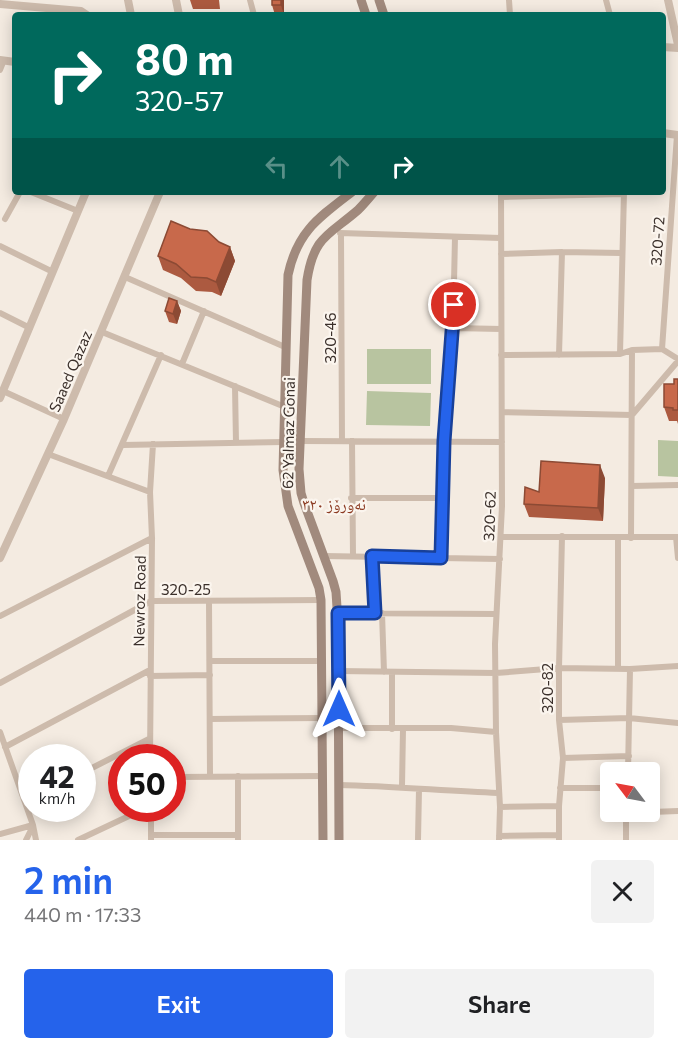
<!DOCTYPE html>
<html lang="en">
<head>
<meta charset="utf-8">
<style>
	:root { --surface:#fff; --page:#f2f2f2; --text:#202124; --muted:#757577; --accent:#2563eb }
	body { margin:0; font-family:Commissioner,"Noto Naskh Arabic",sans-serif; background:var(--page); color:var(--text); height:100vh; display:flex; flex-direction:column; font-size:22px; white-space:nowrap }
	* { box-sizing:border-box; margin:0 }
	p { font-size:20px; color:var(--muted) }
	.icon { flex:none; width:33px; height:33px; fill:none; stroke:currentColor; stroke-width:2; stroke-linecap:round; stroke-linejoin:round }
	.map { position:relative; height:840px; overflow:hidden }
	.side { display:flex; flex-direction:column; background:var(--surface); flex:1 }
	.side>* { flex:none }
	.hud { position:absolute; left:12px; top:12px; width:654px; height:183px; border-radius:6px; box-shadow:0 3px 15px #0003; background:#00695c; color:#fff; overflow:hidden }
	.needle { width:39px; rotate:302deg }
	.fabs { position:absolute; left:600px; top:762px; display:grid; gap:12px }
	.fabs a { display:grid; place-items:center; width:60px; height:60px; border-radius:6px; background:var(--surface); box-shadow:0 3px 15px #0003; font-size:30px }
	.speed { position:absolute; left:18px; top:744px; display:flex; gap:12px; font-size:30px; font-weight:700; text-align:center }
	.speed>* { display:grid; place-content:center; width:78px; height:78px; border-radius:50%; background:var(--surface); box-shadow:0 3px 15px #0003; line-height:1 }
	.speed small { font-size:15px; font-weight:400 }
	.speed .limit { border:9px solid #d22; background:#fff; color:#111 }
	.pin { position:absolute; display:grid; place-items:center; width:51px; height:51px; color:#fff; margin:-26px; border:3px solid #fff; border-radius:50%; box-shadow:0 2px 6px #0007 }
	.me { position:absolute; width:66px; margin:-33px; rotate:0deg; stroke-linejoin:round; filter:drop-shadow(0 0 4px #0008) }
	.turn { display:flex; align-items:center; gap:21px; height:126px; padding:0 24px; font-size:27px }
	.turn .icon { width:78px; height:78px; stroke-width:2.5 }
	.turn b { display:block; font-size:42px; line-height:51px }
	.lanes { display:flex; align-items:center; height:57px; padding:0 24px; background:#0003; justify-content:center; gap:30px; direction:ltr }
	.lanes .off { opacity:.35 }
	.round { display:grid; place-items:center; flex:none; width:63px; height:63px; border-radius:6px; background:var(--page) }
	.headline { display:flex; align-items:center; justify-content:space-between; height:102px; padding:0 24px }
	h1 { font-size:36px; font-weight:600; line-height:45px; color:var(--accent) }
	.action { display:flex; gap:12px; margin-top:auto; padding:12px 24px }
	.action a { flex:1; height:69px; border-radius:6px; background:var(--accent); color:#fff; font-size:24px; font-weight:600; line-height:69px; text-align:center }
	.action a+a { background:var(--page); color:var(--text) }
	.map>svg:first-child { display:block }
</style>
</head>
<body>
<div class="map">
<svg width="678" height="840" viewBox="0 0 678 840">
	<rect width="100%" height="100%" fill="#f4ebe1"/>
	<path fill="#b8c4a0" d="M367,349H431V384H367Z
		M367,391L431,393L430,426L366,425Z
		M658,440L678,441V477L658,476Z"/>
	<g fill="none" stroke-linecap="round" stroke-linejoin="round">
		<path stroke="#cdbbac" stroke-width="6" d="M250,0L254,15
			M509,0L510,15
			M606,0L610,15
			M0,70L4,60
			M31,192L78,211
			M501,197L623,194
			M5,219L20,192
			M340,233L501,238
			M341,234L342,441
			M0,246L53,272
			M501,254L562,252L621,253
			M125,277L285,347
			M0,313L30,328
			M453,328L501,329
			M102,332L285,407
			M662,349L677,135
			M620,354L624,192
			M501,355L620,354L632,350L662,349L678,359
			M559,355L562,252
			M182,364L204,311
			M235,386L236,443
			M3,391L64,419
			M502,412L632,415L678,361
			M300,441L502,442
			M352,441L353,556
			M123,445L283,442
			M48,454L150,492
			M108,476L161,355
			M632,486L678,485
			M351,498H442
			M501,537H678
			M676,537L678,558
			M631,538L632,350
			M324,556L500,559
			M372,556L375,613
			M441,558L444,441L453,328L455,237
			M209,601L210,776
			M338,613L496,614
			M382,613L384,672
			M0,616L152,538
			M210,661H323
			M618,669V538
			M338,671L496,673L559,668L630,669L678,666
			M150,676L210,675
			M0,683L151,601L321,600
			M210,719L323,718
			M559,720L629,718L678,723
			M339,728H451L496,732
			M392,729V672
			M0,732L33,825L36,840
			M5,747L150,670
			M150,758L152,538L150,492L153,444
			M563,758L629,756
			M628,772L630,669
			M82,773L149,739
			M172,777L323,776
			M339,785C392,786 445,791 498,793
			M402,786L403,729
			M560,788H610
			M500,807L559,806
			M626,813L678,811
			M0,834L33,825
			M151,835H238
			M499,836L559,835
			M26,840L33,826
			M78,840L146,808
			M151,840V808
			M238,840V776
			M418,840L419,789
			M499,840L500,807L496,732L495,644L502,506L501,192
			M559,840V806L563,758L559,720V668L562,536
			M626,840V812"/>
		<path stroke="#cdbbac" stroke-width="8" d="M128,0L131,15
			M176,0L179,15
			M668,0L678,45
			M0,4L81,11L87,15
			M663,47L678,48
			M0,60L15,62
			M663,133L678,135
			M0,398L86,192
			M0,558L64,419L160,192"/>
		<path stroke="#a18a7d" stroke-width="9" d="M361,0L366,15
			M379,0L384,15
			M323,840L321,600L319,588L288,506L283,470L288,275C297,232 318,218 352,192
			M339,840L338,623L336,592L333,581L304,503L301,493L299,469L307,280C314,236 328,236 358,210C364,204 369,198 374,192"/>
	</g>
	<path fill="#ac5a40" d="M190,0H219L220,9H193Z
		M284,0V15H275L272,5Z
		M219,242L230,247L235,261L221,296L212,292L196,291L181,278L163,270L158,256Z
		M177,301L181,311L177,324L169,322L165,311Z
		M678,379V424L677,421H669L664,407L674,384Z
		M605,478L603,521L529,517L524,504L539,492Z"/>
	<path fill="#8c4a34" d="M281,0H284V15L281,5Z
		M230,247L235,261L221,296L216,282Z
		M177,301L181,311L177,324L173,314Z
		M600,465L605,478L603,521L598,508Z"/>
	<path fill="#c8694b" stroke="#8c4a34" stroke-width="1.5" d="M272,0H281V5H272Z
		M171,221L190,229L207,231L219,242L230,247L216,282L207,278L191,277L176,264L158,256Z
		M169,298L177,301L173,314L165,311Z
		M674,379H678V410H673V408L664,407V384H674Z
		M541,461L600,465L598,508L524,504L525,487L539,492Z"/>
	<g fill="none" stroke-linecap="round" stroke-linejoin="round">
		<defs>
			<path id="route" d="M339,709L338,613H375L372,556L441,558L444,441L454,305"/>
		</defs>
		<use href="#route" stroke="#184099" stroke-width="15"/>
		<use href="#route" stroke="#2563eb" stroke-width="10"/>
	</g>
	<g text-anchor="middle" dominant-baseline="central" stroke-width="4.5" stroke-linejoin="round" paint-order="stroke">
		<g font-size="15" fill="#3b302b" stroke="#fbf5ee">
			<text transform="translate(657 241) rotate(-86)">320-72</text>
			<text transform="translate(330 338) rotate(-90)">320-46</text>
			<text transform="translate(70 371) rotate(-67)">Saaed Qazaz</text>
			<text transform="translate(288 433) rotate(-89)">62 Yalmaz Gonai</text>
			<text transform="translate(489 516) rotate(-88)">320-62</text>
			<text x="186" y="589">320-25</text>
			<text transform="translate(139 601) rotate(-89)">Newroz Road</text>
			<text transform="translate(547 688) rotate(-90)">320-82</text>
		</g>
		<g font-size="16" fill="#8c3b22" stroke="#fbf5ee">
			<text x="334" y="503">نەورۆز ٣٢٠</text>
		</g>
	</g>
</svg>
<div class="fabs">
<a><svg class="needle" viewBox="-14 -14 28 28"><path d="M0-13l5 13h-10z" fill="#e53935"/><path d="M0 13l5-13h-10z" fill="#757577"/></svg></a>
</div>
<div class="speed"><div>42<small>km/h</small></div><div class="limit">50</div></div>
<div class="pin" style="left:454px;top:305px;background:#d93025"><svg class="icon" aria-label="arrive" viewBox="0 0 24 24"><path d="M6 21V4h12l-3 4 3 4H6"/></svg></div>
<svg class="me" style="left:339px;top:709px" viewBox="-20 -20 40 40"><path d="M0-17L14 15 0 8-14 15z" fill="#2563eb" stroke="#fff" stroke-width="4"/></svg>
<div class="hud">
<div class="turn"><svg class="icon" aria-label="right" viewBox="0 0 24 24"><path d="M7 20v-9h11M14 6l5 5-5 5"/></svg><div><b>80 m</b>320-57</div></div>
<div class="lanes"><svg class="icon off" aria-label="left" viewBox="0 0 24 24"><path d="M17 20v-9H6M10 6l-5 5 5 5"/></svg><svg class="icon off" aria-label="ahead" viewBox="0 0 24 24"><path d="M12 20V5M6 11l6-6 6 6"/></svg><svg class="icon" aria-label="right" viewBox="0 0 24 24"><path d="M7 20v-9h11M14 6l5 5-5 5"/></svg></div>
</div>
</div>
<section class="side">
<div class="headline"><div><h1>2 min</h1><p>440 m · 17:33</p></div><a class="round"><svg class="icon" aria-label="close" viewBox="0 0 24 24"><path d="M6 6l12 12M18 6L6 18"/></svg></a></div>
<div class="action"><a>Exit</a><a>Share</a></div>
</section>
</body>
</html>
